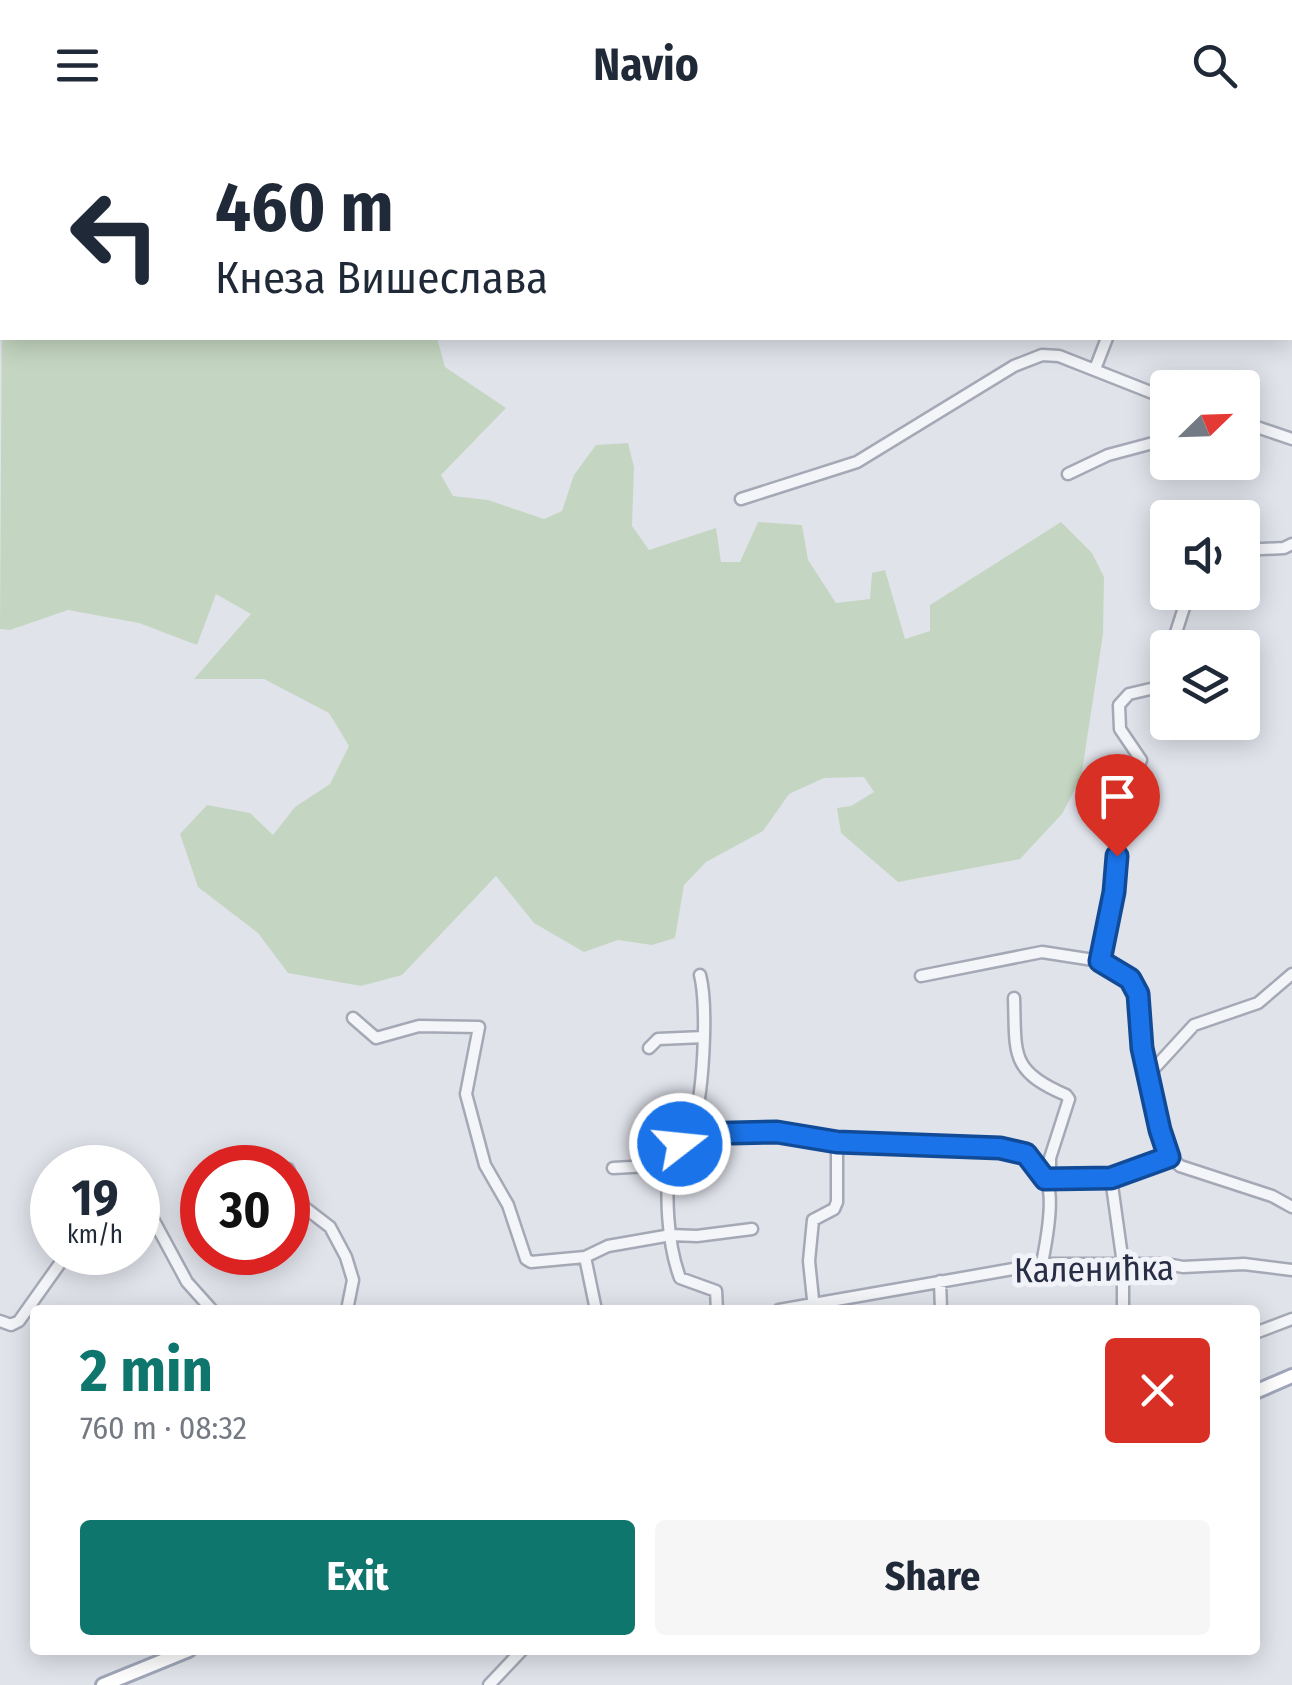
<!DOCTYPE html>
<html lang="en">
<head>
<meta charset="utf-8">
<style>
	:root { --surface:#fff; --page:#f6f6f7; --text:#1f2937; --muted:#747a83; --accent:#0f766e }
	body { margin:0; font-family:"Fira Sans Condensed",sans-serif; background:var(--page); color:var(--text); height:100vh; display:flex; flex-direction:column; font-size:38px; white-space:nowrap }
	* { box-sizing:border-box; margin:0 }
	p { font-size:32px; color:var(--muted) }
	.icon { flex:none; width:55px; height:55px; fill:none; stroke:currentColor; stroke-width:2; stroke-linecap:round; stroke-linejoin:round }
	.map { position:relative; flex:1; overflow:hidden }
	.details { position:absolute; left:30px; top:1175px; width:1230px; height:350px; display:flex; flex-direction:column; background:var(--surface); border-radius:10px; box-shadow:0 5px 25px #0003 }
	.details>* { flex:none }
	.banner { position:absolute; left:0px; top:0px; width:1292px; height:210px; box-shadow:0 5px 25px #0003; background:#fff; color:var(--text); overflow:hidden }
	.needle { width:65px; rotate:67deg }
	.controls { position:absolute; left:1150px; top:240px; display:grid; gap:20px }
	.controls a { display:grid; place-items:center; width:110px; height:110px; border-radius:10px; background:var(--surface); box-shadow:0 5px 25px #0003; font-size:50px }
	.speed { position:absolute; left:30px; top:1015px; display:flex; gap:20px; font-size:50px; font-weight:700; text-align:center }
	.speed>* { display:grid; place-content:center; width:130px; height:130px; border-radius:50%; background:var(--surface); box-shadow:0 5px 25px #0003; line-height:1 }
	.speed small { font-size:25px; font-weight:400 }
	.speed .limit { border:15px solid #d22; background:#fff; color:#111 }
	.pin { position:absolute; display:grid; place-items:center; width:85px; height:85px; color:#fff; margin:-102px -42px; border-radius:50% 50% 50% 0; rotate:-45deg; box-shadow:0 0 10px #0007 }
	.pin .icon { rotate:45deg }
	.me { position:absolute; width:110px; margin:-55px; rotate:74deg; stroke-linejoin:round; filter:drop-shadow(0 0 8px #0008) }
	.turn { display:flex; align-items:center; gap:35px; height:210px; padding:0 50px; font-size:45px }
	.turn .icon { width:130px; height:130px; stroke-width:2.5 }
	.turn b { display:block; font-size:70px; line-height:85px }
	.round { display:grid; place-items:center; flex:none; width:105px; height:105px; border-radius:10px; background:var(--page) }
	.head { display:flex; align-items:center; justify-content:space-between; height:170px; padding:0 50px }
	h1 { font-size:60px; font-weight:700; line-height:75px; color:var(--accent) }
	.cta { display:flex; gap:20px; margin-top:auto; padding:20px 50px }
	.cta a { flex:1; height:115px; border-radius:10px; background:var(--accent); color:#fff; font-size:40px; font-weight:700; line-height:115px; text-align:center }
	.cta a+a { background:var(--page); color:var(--text) }
	header { display:flex; justify-content:space-between; align-items:center; height:130px; padding:0 50px; background:var(--surface); font-size:45px; font-weight:700 }
	.map>svg:first-child { display:block }
</style>
</head>
<body>
<header><svg class="icon" aria-label="menu" viewBox="0 0 24 24"><path d="M4 6h16M4 12h16M4 18h16"/></svg>Navio<svg class="icon" aria-label="search" viewBox="0 0 24 24"><circle cx="10" cy="10" r="6"/><path d="M15 15l6 6"/></svg></header>
<div class="map">
<svg width="1292" height="1555" viewBox="0 0 1292 1555">
	<rect width="100%" height="100%" fill="#e1e3eb"/>
	<path fill="#c4d6c1" d="M2,160V208H437L445,237L506,278L441,345L453,366L488,370L544,389L562,381L574,345L596,315L628,313L634,337L632,396L649,420L716,398L721,432H740L758,392L802,395L808,430L836,473L870,469L872,443L885,440L905,509L930,501V475L1061,392L1092,423L1104,447L1103,504L1081,648L1062,684L1020,729L898,752L841,703L837,678L851,676L874,662L864,647L824,648L789,664L763,701L706,732L684,755L675,808L652,815L618,810L584,822L534,793L496,746L402,845L361,856L288,843L258,803L198,757L180,704L207,675L250,683L273,705L295,677L330,654L349,616L329,583L264,549H194L251,484L216,464L197,515L139,493L68,480L10,500L0,499Z"/>
	<g fill="none" stroke-linecap="round" stroke-linejoin="round">
		<defs>
			<path id="minor" d="M883,0V2
				M1092,0L1094,2
				M1259,0L1260,2
				M834,2L839,0
				M1290,27L1292,28
				M1290,106L1292,105
				M1095,239L1107,208
				M1242,292L1292,309
				M1068,344L1108,325L1168,309
				M741,369L857,332L1014,236L1042,225L1059,226L1168,269
				M1242,420L1284,418L1292,414
				M1171,518L1189,462
				M1100,831L1114,761L1120,682L1141,630L1120,599L1119,575L1129,564L1159,557L1168,544
				M700,845C708,875 704,974 690,1002C685,1010 676,1018 670,1026C665,1063 667,1113 680,1148L716,1161L717,1180
				M921,846L1042,822L1100,831L1130,849L1137,864L1142,918L1162,1010L1165,1022L1180,1036L1272,1066L1292,1077
				M1014,868C1016,923 1009,941 1066,965L1069,969L1050,1028V1049
				M353,888L376,908L419,896L479,897L466,964L485,1035L508,1075L526,1129L531,1132L585,1127L608,1116L671,1105L697,1106L752,1099
				M649,918L658,909L704,907
				M1150,943L1194,895L1258,873L1292,844
				M689,1004L777,1002L837,1012L1000,1018C1007,1020 1017,1020 1024,1023C1064,1039 1047,1104 1042,1134
				M613,1038L669,1035
				M288,1039L304,1077L330,1097L346,1127L353,1150L347,1180
				M1111,1048L1123,1134V1180
				M1046,1049L1111,1048L1169,1027
				M138,1076L147,1078L187,1152L212,1180
				M585,1127L596,1180
				M940,1151L941,1180
				M814,1179L809,1131L813,1090L834,1079L837,1072V1012
				M779,1180L1042,1134H1167L1183,1137L1244,1134L1292,1140
				M0,1191L11,1195L19,1191L68,1122
				M1255,1203L1292,1189
				M489,1555L522,1520"/>
			<path id="major" d="M1255,1262L1292,1246
				M103,1555L189,1520"/>
		</defs>
		<use href="#minor" stroke="#a5a9b6" stroke-width="15"/>
		<use href="#major" stroke="#9fa6b8" stroke-width="18"/>
		<use href="#minor" stroke="#f4f5f9" stroke-width="10"/>
		<use href="#major" stroke="#fff" stroke-width="12"/>
	</g>
	<g fill="none" stroke-linecap="round" stroke-linejoin="round">
		<defs>
			<path id="route" d="M680,1014L689,1004L777,1002L837,1012L1000,1018L1026,1024L1045,1049L1111,1048L1169,1027L1160,1000L1142,918L1138,864L1130,849L1100,831L1114,762L1117,726"/>
		</defs>
		<use href="#route" stroke="#114b97" stroke-width="25"/>
		<use href="#route" stroke="#1a73e8" stroke-width="18"/>
	</g>
	<g text-anchor="middle" dominant-baseline="central" stroke-width="10" stroke-linejoin="round" paint-order="stroke">
		<g font-size="35" fill="#272e45" stroke="#f1f3f8">
			<text transform="translate(1094 1139) rotate(-1)">Каленићка</text>
		</g>
	</g>
</svg>
<div class="controls">
<a><svg class="needle" viewBox="-14 -14 28 28"><path d="M0-13l5 13h-10z" fill="#e53935"/><path d="M0 13l5-13h-10z" fill="#747a83"/></svg></a>
<a><svg class="icon" aria-label="sound" viewBox="0 0 24 24"><path d="M4 9h4l5-4v14l-5-4H4zM17 9q2 3 0 6"/></svg></a>
<a><svg class="icon" aria-label="layers" viewBox="0 0 24 24"><path d="M12 4l9 5-9 5-9-5zM3 14l9 5 9-5"/></svg></a>
</div>
<div class="speed"><div>19<small>km/h</small></div><div class="limit">30</div></div>
<div class="pin" style="left:1117px;top:726px;background:#d93025"><svg class="icon" aria-label="arrive" viewBox="0 0 24 24"><path d="M6 21V4h12l-3 4 3 4H6"/></svg></div>
<svg class="me" style="left:680px;top:1014px" viewBox="-20 -20 40 40"><circle r="17" fill="#1a73e8" stroke="#fff" stroke-width="3"/><path d="M0-11L8 9 0 5-8 9z" fill="#fff"/></svg>
<div class="banner">
<div class="turn"><svg class="icon" aria-label="left" viewBox="0 0 24 24"><path d="M17 20v-9H6M10 6l-5 5 5 5"/></svg><div><b>460 m</b>Кнеза Вишеслава</div></div>
</div>
<section class="details">
<div class="head"><div><h1>2 min</h1><p>760 m · 08:32</p></div><a class="round" style="background:#d93025;color:#fff"><svg class="icon" aria-label="close" viewBox="0 0 24 24"><path d="M6 6l12 12M18 6L6 18"/></svg></a></div>
<div class="cta"><a>Exit</a><a>Share</a></div>
</section>
</div>
</body>
</html>
